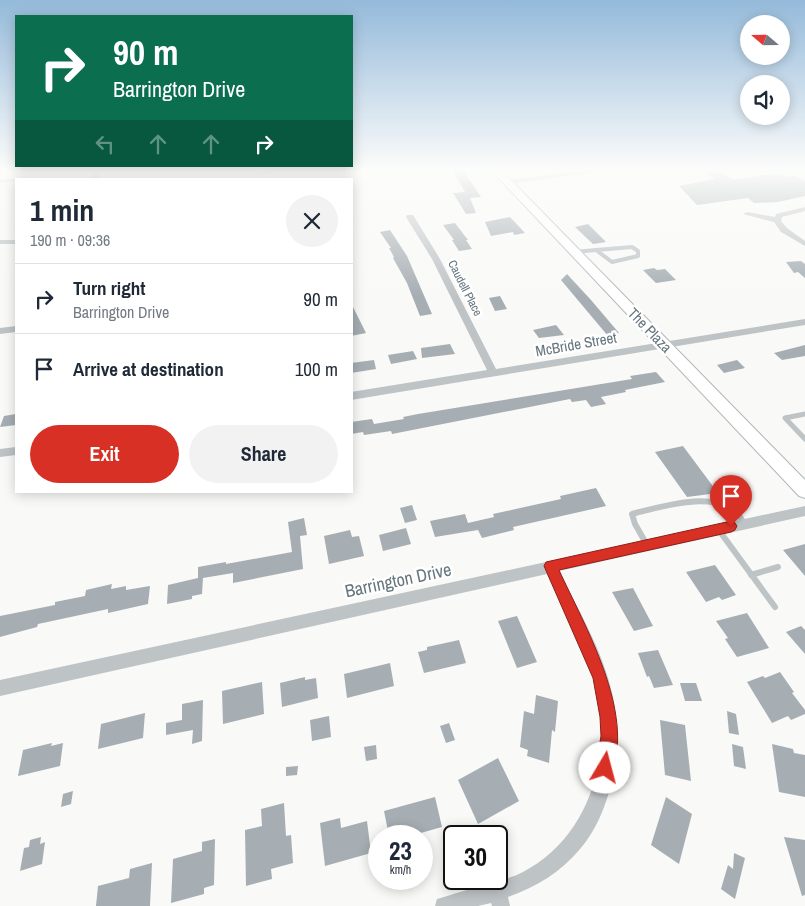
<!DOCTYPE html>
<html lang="en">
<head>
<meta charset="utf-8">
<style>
	:root { --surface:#fff; --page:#f2f2f3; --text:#1f2937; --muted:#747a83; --line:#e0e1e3; --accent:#d93025 }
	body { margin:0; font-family:"Archivo Narrow",sans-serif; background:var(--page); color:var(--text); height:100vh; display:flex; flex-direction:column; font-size:19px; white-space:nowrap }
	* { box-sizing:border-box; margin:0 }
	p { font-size:16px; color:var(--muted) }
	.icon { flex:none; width:28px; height:28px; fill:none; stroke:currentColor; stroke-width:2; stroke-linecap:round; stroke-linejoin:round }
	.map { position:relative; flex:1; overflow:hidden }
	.sheet { position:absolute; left:15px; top:178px; width:338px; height:315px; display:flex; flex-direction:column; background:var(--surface); border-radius:0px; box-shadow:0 2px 12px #0003 }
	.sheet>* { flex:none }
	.hud { position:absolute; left:15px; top:15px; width:338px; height:152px; border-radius:0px; box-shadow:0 2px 12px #0003; background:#0b6e4f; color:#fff; overflow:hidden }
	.needle { width:32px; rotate:290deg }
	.tools { position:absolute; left:740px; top:15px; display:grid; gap:10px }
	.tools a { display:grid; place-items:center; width:50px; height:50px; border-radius:50%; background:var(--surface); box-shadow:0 2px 12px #0003; font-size:25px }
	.speed { position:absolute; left:368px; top:825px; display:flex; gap:10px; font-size:25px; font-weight:700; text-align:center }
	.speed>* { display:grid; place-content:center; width:65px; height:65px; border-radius:50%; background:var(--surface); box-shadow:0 2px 12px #0003; line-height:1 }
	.speed small { font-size:12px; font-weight:400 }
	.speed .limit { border:2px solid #111; border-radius:8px; background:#fff; color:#111 }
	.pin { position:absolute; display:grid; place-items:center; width:42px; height:42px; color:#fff; margin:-51px -21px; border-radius:50% 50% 50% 0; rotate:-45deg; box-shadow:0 0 5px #0007 }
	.pin .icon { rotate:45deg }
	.me { position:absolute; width:55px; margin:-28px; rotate:8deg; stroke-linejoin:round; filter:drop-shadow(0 0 4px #0008) }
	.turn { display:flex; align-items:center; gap:18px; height:105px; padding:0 15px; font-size:22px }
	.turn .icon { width:65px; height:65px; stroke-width:2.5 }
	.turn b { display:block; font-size:35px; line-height:42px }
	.lanes { display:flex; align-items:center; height:48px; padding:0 15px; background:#0003; justify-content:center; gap:25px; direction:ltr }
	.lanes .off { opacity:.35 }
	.round { display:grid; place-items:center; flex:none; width:52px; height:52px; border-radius:26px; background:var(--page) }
	.headline { display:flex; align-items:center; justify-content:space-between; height:85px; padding:0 15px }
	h1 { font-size:30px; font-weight:700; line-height:38px }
	.button { display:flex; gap:10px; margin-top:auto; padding:10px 15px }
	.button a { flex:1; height:58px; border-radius:30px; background:var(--accent); color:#fff; font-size:20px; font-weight:700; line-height:58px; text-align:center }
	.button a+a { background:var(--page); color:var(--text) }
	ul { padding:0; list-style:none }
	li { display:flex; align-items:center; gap:15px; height:70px; padding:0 15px; border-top:1px solid var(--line) }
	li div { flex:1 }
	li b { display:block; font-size:19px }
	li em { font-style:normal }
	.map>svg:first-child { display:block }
</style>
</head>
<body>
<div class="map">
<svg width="805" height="906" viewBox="0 0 805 906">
	<rect width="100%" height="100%" fill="#f9f9f7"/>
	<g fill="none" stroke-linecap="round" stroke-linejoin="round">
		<path stroke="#b7c2c5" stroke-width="2.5" d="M0,181L16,180"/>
	</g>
	<path fill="#a6aeb3" d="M452,170H463L481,197L470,198L476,213L466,214L453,193L465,192Z
		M705,170H715L735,180L764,175L780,174L786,177L795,175L805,181V196L778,202L754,203L748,198L697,205L679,186L715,179L704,172Z
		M510,217L525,233L514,235L513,232L491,236L485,222Z
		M455,223L468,240H466L472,249L459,251L452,240H454L443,225Z
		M588,224L606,242L593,244L575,227Z
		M390,230L407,256L432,314L420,316L407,283L393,258L394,257L389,248H391L380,232Z
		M801,261L805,264V278L798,272L794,273L786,262Z
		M654,268L657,270L665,269L676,280L656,283L643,270Z
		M567,274L591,300L619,333L608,336L561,280Z
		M500,296L507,309L495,311L489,298Z
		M351,303L366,333L351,336Z
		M556,325L564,335L539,338L533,330Z
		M450,344L455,354L422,358L421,348Z
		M805,345V356L782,360L774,353Z
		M413,351L417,359L391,364L388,355Z
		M374,360L376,369L351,373V363Z
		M737,360L745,368L724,373L717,365Z
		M656,372L665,382L625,390L626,392L601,397L606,404L591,407L586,400L572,402L570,399L392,434L391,431L364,435L363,432L351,434V422L372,419L374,424L404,419L403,417L418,414L632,379L630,376Z
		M16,414V425L0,427L4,416Z
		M683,446L718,493L687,497L655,452Z
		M596,488L606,506L513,527L514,530L482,538L478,530L435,537L430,521L465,514L468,523L494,517L493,514L561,499L560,496Z
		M412,505L417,520L405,523L400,508Z
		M304,518L307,535L300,536L303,569L233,583V573L203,578L202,594L192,596V599L167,604L168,585L198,578V567L226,562V564L292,552L288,522Z
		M406,528L411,544L383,551L379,535Z
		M350,530L352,537L359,536L364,556L329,564L324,536Z
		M805,544V576L783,550Z
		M715,565L736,595L722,600L719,597L706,602L686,572Z
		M112,584L111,589L126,586V590L150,586L148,604L108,613V609L38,624L37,627L0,637V616L55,605V602L85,596L86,590Z
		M633,588L653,626L634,631L612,592Z
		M747,613L769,648L737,657L725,639L728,638L716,621Z
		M517,616L537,662L517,668L498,621Z
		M801,626L805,630V654L786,632Z
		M459,640L466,663L424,673L418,652L427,650V647Z
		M658,650L673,685L654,688L649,676L647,677L638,653Z
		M390,663L394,686L347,698L344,674Z
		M780,672L794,692L792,693L805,710V714L791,720L788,716L772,723L747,682L763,676L765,678Z
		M305,677V680L316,678L318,698L282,707L280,683Z
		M262,682L264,714L223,724L222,691Z
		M680,683H696L702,701H685Z
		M536,695L558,701L555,732L552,730L549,763L527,756L528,750L520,747L524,711L534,714Z
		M203,700L202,741L192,744L193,730L166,735V723L182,720V704Z
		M727,711L736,714L739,735L729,733Z
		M145,713L143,738L98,749L101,724Z
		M329,716L331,737L312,741L310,720Z
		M660,720L685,725L691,781L665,775Z
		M449,723L455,740L446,743L440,726Z
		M52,743L51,746L63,743L60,766L18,776L23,750Z
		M732,744L743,747L746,769L734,766Z
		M772,744L793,749L794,753L805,755V797L779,792Z
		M376,745L377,759L366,761L364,747Z
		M498,758L519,801L478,824L458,780Z
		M298,766L297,775L286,776V767Z
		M73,791L71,804L61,807L63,794Z
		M435,797L442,827L410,836H389L384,811Z
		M666,797L692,814L679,864L651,845Z
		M284,803L286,836L291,835L293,863L271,869L272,879L246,886L245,830L262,826L261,809Z
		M340,818L341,828L367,821L371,853L325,866L320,823Z
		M41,837L40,844L45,842L42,864L20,871L24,848L29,847L30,840Z
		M784,837L805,840V895L802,896Z
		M215,839L214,885L204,888V894L171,903L173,859L202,851V842Z
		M734,853L745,858L735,899L721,889L728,865L733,869Z
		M152,863L150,906H96L98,886L129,878L130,869Z"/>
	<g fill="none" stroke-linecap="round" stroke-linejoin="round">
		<defs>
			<path id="secondary" d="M491,170H501L805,480V498L799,496Z"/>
		</defs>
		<use href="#secondary" stroke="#b1b7bb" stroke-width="2"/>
		<path stroke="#bec3c6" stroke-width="4" d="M632,247L638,251V256L612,262L596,250Z
			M573,252L596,250"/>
		<path stroke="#bec3c6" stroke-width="5" d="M805,414L785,418L805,439"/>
		<path stroke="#bec3c6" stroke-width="6" d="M718,529L775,607
			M647,545L635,524L632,514C664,506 726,485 744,524
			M751,575L778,567"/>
		<path fill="#bec3c6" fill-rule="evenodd" d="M95,170H101L97,179H91Z
			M269,170H284L259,176L256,174Z
			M593,170H616L506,184L503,182L506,180Z
			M805,207V211L782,217L781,221L787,228L805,241V246L781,232L774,222L743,214L747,212L775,217L776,214Z
			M407,215H413L440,259L496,369L805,319V325L351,400V392L487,370L432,259L406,217Z
			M0,240H16V244H0Z
			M16,326V332L0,334V328Z
			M16,447V455L0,457V449Z
			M805,506V516L559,571C579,611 604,653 613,697C623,745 613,811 580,849C561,872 536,887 508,897L510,906H492L491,903L478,906H435L437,899L444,897C461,892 478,886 495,882C504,879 514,877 523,872C586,839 611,764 598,696C589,653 565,613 547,574L0,696V680Z"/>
		<use href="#secondary" fill="#fff" fill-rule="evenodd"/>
	</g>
	<linearGradient id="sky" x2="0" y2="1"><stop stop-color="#94bada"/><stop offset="0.57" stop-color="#fcfcfb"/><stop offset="1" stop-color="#fcfcfb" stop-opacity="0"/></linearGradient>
	<rect width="805" height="297" fill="url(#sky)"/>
	<path fill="#d93025" stroke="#8d1f18" d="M731,521L735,523L737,526L735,530L731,532L559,570C584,625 636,713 611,774L605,776L599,774L596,768L601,736L600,717L593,678L544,566L546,562Z"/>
	<g text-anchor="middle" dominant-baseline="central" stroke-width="5" stroke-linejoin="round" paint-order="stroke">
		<g font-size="12" fill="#66767e" stroke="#fff">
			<text transform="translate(465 288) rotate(63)">Caudell Place</text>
		</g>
		<g font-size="15" fill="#66767e" stroke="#fff">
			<text transform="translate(650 330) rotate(46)">The Plaza</text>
			<text transform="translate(576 344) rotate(-10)">McBride Street</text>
		</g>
		<g font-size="18" fill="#66767e" stroke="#fff">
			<text transform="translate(398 580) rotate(-12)">Barrington Drive</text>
		</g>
	</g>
</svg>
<div class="tools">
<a><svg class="needle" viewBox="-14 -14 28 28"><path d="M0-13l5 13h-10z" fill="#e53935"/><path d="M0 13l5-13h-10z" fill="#747a83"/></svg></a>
<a><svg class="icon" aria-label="sound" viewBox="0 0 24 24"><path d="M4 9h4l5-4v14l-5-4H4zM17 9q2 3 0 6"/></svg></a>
</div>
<div class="speed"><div>23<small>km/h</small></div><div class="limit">30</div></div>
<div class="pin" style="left:731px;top:526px;background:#d93025"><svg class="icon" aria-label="arrive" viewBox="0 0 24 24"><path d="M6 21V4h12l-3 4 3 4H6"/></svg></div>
<svg class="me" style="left:605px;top:768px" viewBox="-20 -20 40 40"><circle r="19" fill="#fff"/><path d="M0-13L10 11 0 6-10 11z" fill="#d93025"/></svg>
<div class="hud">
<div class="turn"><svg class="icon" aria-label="right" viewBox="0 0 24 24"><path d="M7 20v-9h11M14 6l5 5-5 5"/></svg><div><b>90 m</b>Barrington Drive</div></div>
<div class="lanes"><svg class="icon off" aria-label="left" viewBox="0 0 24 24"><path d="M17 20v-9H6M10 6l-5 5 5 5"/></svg><svg class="icon off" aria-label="ahead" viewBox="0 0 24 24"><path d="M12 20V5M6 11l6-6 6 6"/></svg><svg class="icon off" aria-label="ahead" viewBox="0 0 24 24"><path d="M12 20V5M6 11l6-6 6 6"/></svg><svg class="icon" aria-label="right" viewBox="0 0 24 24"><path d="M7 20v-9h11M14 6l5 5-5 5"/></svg></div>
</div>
<section class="sheet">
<div class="headline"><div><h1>1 min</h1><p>190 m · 09:36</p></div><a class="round"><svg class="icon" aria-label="close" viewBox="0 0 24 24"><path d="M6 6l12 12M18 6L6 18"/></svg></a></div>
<ul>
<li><svg class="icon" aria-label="right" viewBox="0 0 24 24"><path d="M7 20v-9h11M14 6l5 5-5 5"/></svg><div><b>Turn right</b><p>Barrington Drive</p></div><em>90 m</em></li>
<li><svg class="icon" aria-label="arrive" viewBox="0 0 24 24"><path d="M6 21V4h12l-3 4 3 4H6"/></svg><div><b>Arrive at destination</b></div><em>100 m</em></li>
</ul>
<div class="button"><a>Exit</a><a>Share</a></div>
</section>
</div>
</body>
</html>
